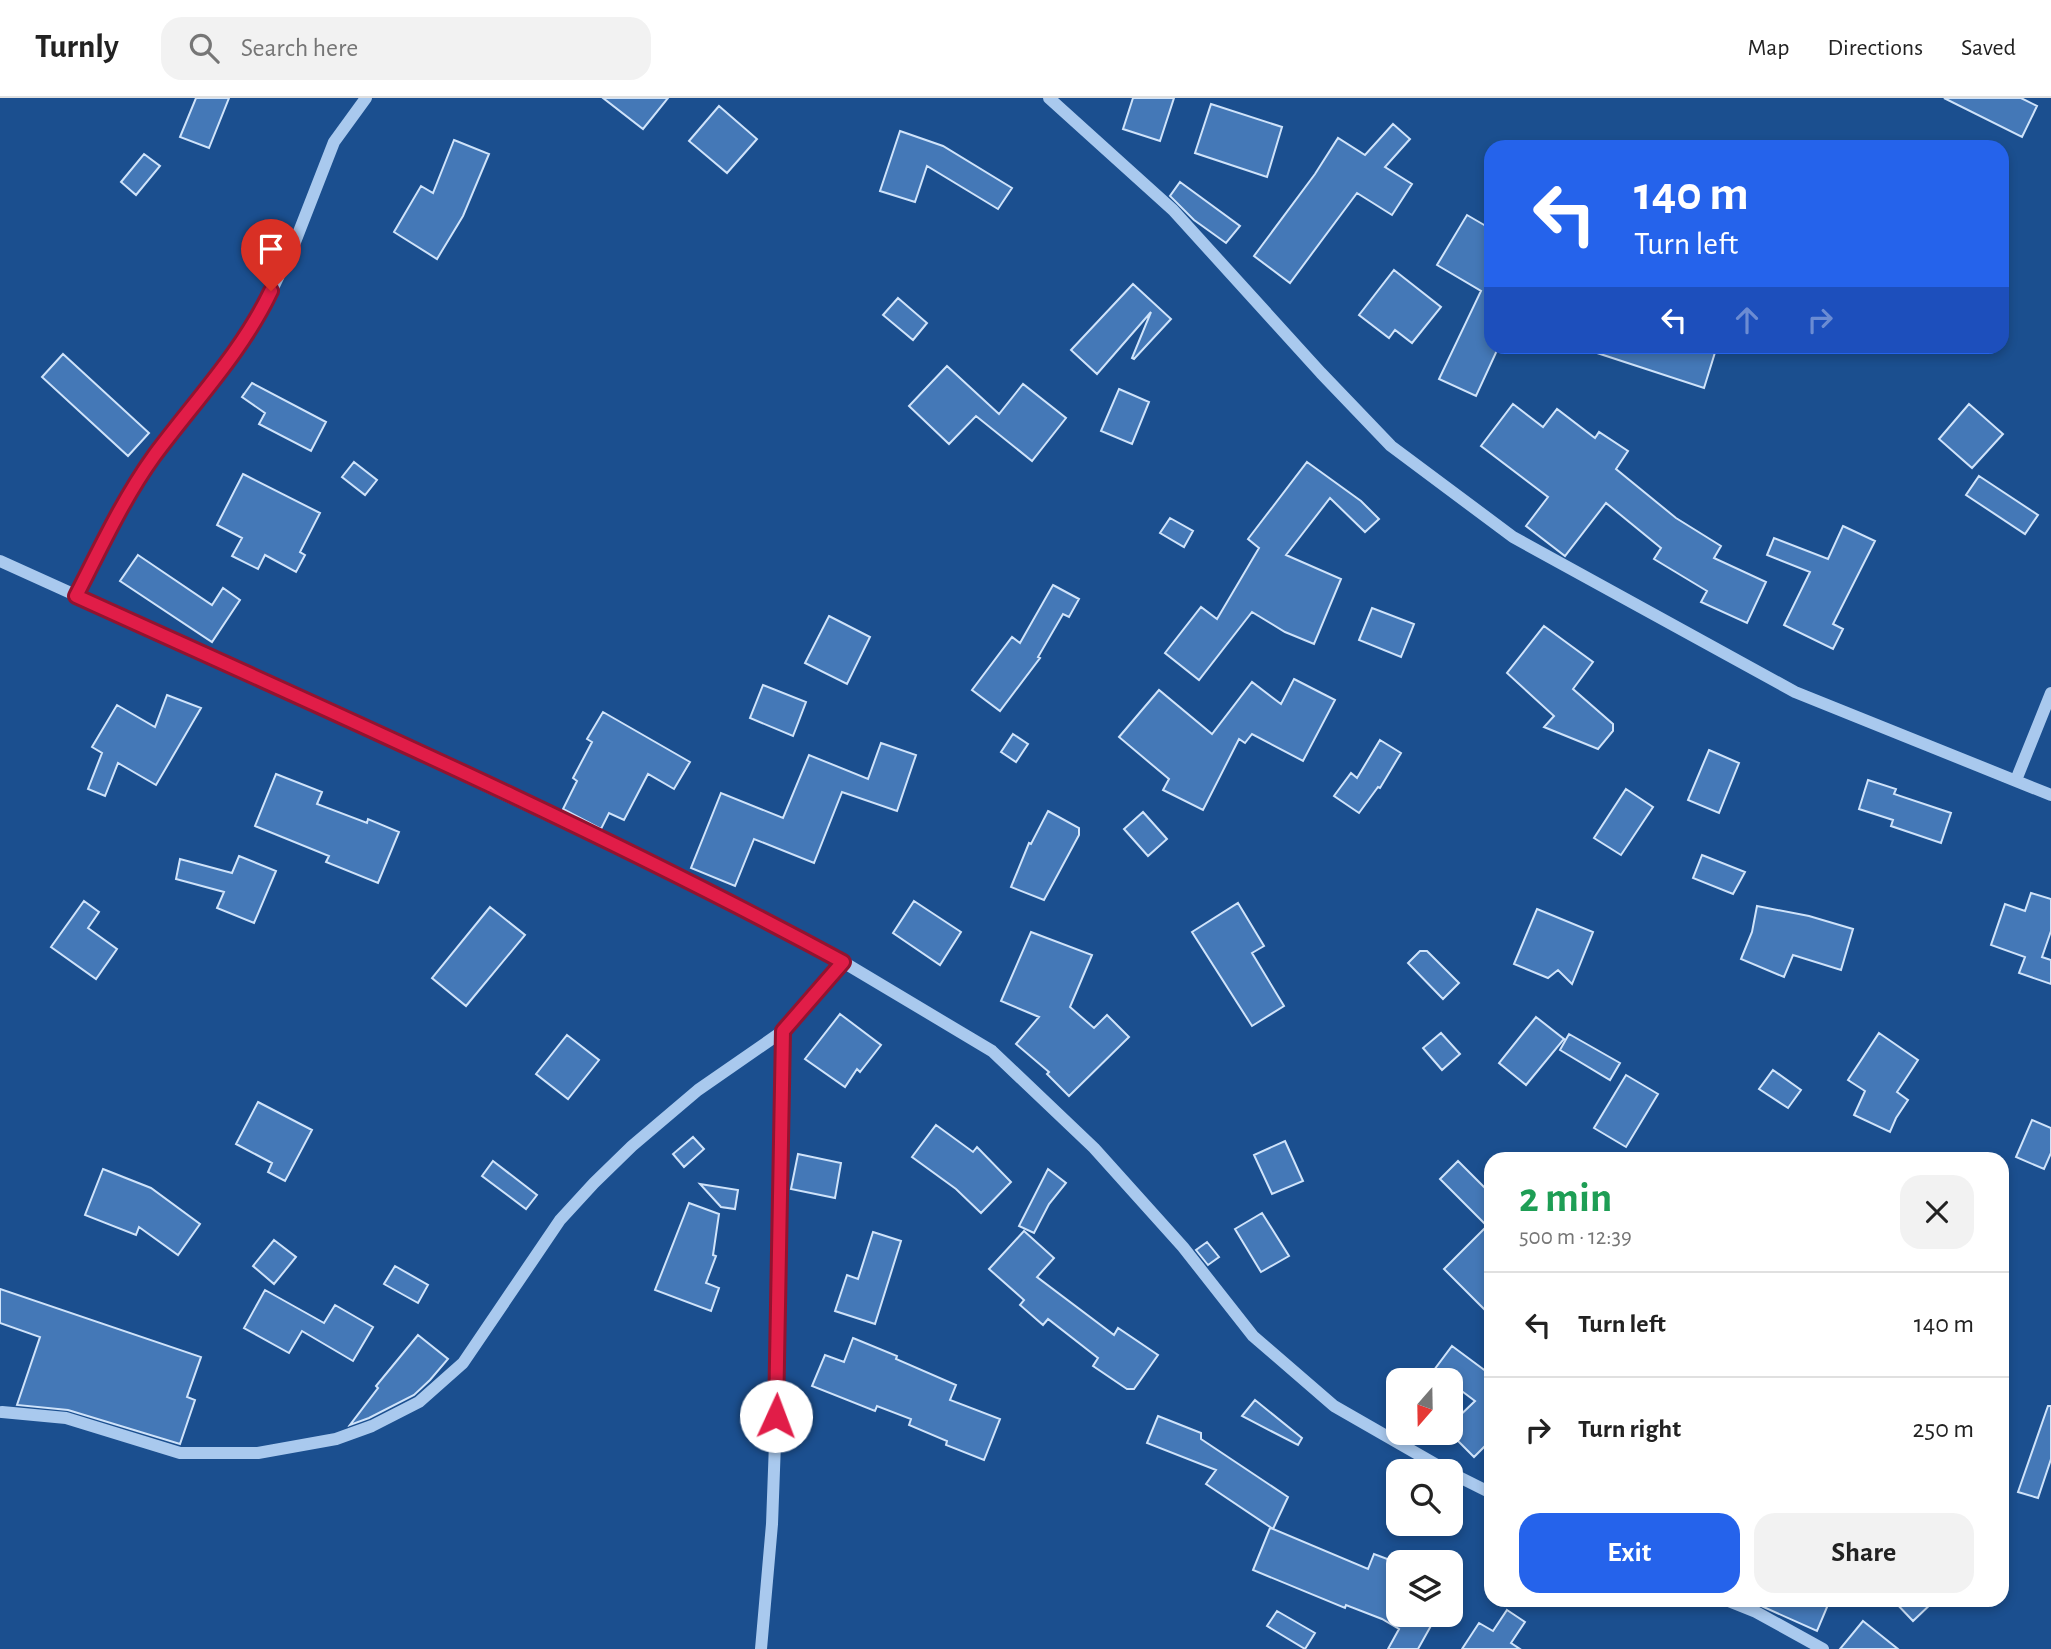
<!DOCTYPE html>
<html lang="en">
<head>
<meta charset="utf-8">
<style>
	:root { --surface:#fff; --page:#f2f2f2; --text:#222; --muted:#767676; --line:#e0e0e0; --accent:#2563eb }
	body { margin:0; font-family:"Alegreya Sans",sans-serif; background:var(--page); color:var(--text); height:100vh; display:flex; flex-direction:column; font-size:26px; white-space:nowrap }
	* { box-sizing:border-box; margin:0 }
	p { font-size:23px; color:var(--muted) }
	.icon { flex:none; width:38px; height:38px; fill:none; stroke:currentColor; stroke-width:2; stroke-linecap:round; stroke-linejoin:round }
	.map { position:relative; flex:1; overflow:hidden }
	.drawer { position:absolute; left:1484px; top:1054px; width:525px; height:455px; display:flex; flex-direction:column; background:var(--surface); border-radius:21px; box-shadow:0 4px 10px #0003 }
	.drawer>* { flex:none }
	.top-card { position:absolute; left:1484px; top:42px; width:525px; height:214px; border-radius:21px; box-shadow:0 4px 10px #0003; background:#2563eb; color:#fff; overflow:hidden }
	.needle { width:46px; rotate:200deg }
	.tools { position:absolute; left:1386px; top:1270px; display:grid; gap:14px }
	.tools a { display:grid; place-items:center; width:77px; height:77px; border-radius:14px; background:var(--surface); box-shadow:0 4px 10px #0003; font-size:35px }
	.pin { position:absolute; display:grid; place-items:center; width:60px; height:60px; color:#fff; margin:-72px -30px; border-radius:50% 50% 50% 0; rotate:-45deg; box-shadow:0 0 7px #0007 }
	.pin .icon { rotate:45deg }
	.me { position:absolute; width:77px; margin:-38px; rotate:2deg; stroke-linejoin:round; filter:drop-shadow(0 0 5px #0008) }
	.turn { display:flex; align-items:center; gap:24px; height:147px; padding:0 35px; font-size:32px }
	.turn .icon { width:91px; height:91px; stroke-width:2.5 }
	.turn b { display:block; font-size:49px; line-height:60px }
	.lanes { display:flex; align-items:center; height:66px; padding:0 35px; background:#0003; justify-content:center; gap:35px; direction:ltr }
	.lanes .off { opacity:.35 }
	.round { display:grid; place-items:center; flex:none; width:74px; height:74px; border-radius:21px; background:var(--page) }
	.summary { display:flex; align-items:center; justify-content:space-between; height:119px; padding:0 35px }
	h1 { font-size:42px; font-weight:600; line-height:52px; color:#1e9e55 }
	.primary-button { display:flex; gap:14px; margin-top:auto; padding:14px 35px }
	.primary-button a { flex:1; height:80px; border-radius:21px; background:var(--accent); color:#fff; font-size:28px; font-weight:600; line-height:80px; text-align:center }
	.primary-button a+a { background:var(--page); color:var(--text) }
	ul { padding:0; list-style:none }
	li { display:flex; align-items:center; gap:21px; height:105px; padding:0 35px; border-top:2px solid var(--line) }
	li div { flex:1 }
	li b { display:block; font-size:26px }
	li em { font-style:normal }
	header { display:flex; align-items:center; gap:42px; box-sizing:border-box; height:98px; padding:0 35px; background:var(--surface); border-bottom:2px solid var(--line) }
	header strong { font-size:33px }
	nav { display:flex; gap:38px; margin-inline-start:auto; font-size:24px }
	.search { width:490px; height:63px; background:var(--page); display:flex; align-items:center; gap:18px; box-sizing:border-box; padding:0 24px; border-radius:21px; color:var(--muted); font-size:26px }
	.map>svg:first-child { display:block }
</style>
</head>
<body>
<header>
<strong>Turnly</strong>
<div class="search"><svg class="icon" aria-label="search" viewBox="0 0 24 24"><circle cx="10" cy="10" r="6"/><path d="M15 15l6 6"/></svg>Search here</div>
<nav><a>Map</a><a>Directions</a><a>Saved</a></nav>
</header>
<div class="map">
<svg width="2051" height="1551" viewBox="0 0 2051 1551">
	<rect width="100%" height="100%" fill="#1b4f8f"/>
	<path fill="#4478b7" stroke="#cfe3fa" stroke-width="2" d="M196,0H229L209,50L180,39Z
		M603,0H668L643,31Z
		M1133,0H1174L1160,43L1123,31Z
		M1944,0H2021L2037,8L2022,39Z
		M1211,6L1282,29L1267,79L1195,55Z
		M719,8L757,41L727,75L689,43Z
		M1393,26L1410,41L1385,69L1412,86L1392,117L1357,95L1290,185L1254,158L1315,76L1338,40L1365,57Z
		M900,33L943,48L1012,90L998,111L927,68L915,104L880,93Z
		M454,42L489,56L463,118L437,161L394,134L421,88L433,95Z
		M144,56L160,68L136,97L121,84Z
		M1180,84L1240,128L1226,145L1194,122L1170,98Z
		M1467,117L1491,131V248H1499L1476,298L1439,281L1481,193L1437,167Z
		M1394,172L1441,209L1412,245L1395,232L1389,240L1359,217Z
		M1133,186L1171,221L1134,261L1132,260L1151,214L1097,276L1071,252Z
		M898,200L927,225L913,242L883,217Z
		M1589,248H1717L1704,290L1588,252Z
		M63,256L149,335L128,358L42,279Z
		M947,268L999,316L1023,286L1066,320L1032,363L976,318L949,346L909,308Z
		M252,285L326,324L311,353L259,326L265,315L242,299Z
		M1119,291L1149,304L1132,346L1101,333Z
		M1513,306L1543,329L1557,311L1595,340L1599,334L1628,353L1616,371L1676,420L1721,448L1714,460L1766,484L1747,525L1701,504L1707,493L1654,461L1661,450L1606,405L1565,458L1526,428L1548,399L1481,348Z
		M1969,306L2003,336L1972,370L1939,341Z
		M354,364L377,382L365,397L342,379Z
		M1307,364L1361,403L1379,421L1365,434L1330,400L1286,457L1341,481L1314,546L1285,534L1252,514L1199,582L1165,555L1201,509L1217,521L1259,450L1248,441Z
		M243,376L320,415L300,454L305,457L296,474L265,457L258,471L232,458L242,440L217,427Z
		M1979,378L2038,417L2025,436L1966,397Z
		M1170,420L1193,433L1184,449L1160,435Z
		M1843,428L1875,443L1833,526L1843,531L1833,551L1784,527L1810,474L1767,457L1774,440L1828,461Z
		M138,457L212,507L223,490L240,502L212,544L120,483Z
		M1053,487L1079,501L1069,519L1063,516L1038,559L1040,560L1000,613L972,592L1012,539L1020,545Z
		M1372,510L1414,526L1401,559L1359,542Z
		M829,518L870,539L847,586L805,565Z
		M1544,528L1593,564L1573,591L1613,626V633L1598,651L1544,629L1554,618L1507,575Z
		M1294,581L1335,602L1303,663L1252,636L1245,645L1239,641L1203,712L1163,692L1169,681L1119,639L1159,592L1212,636L1252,584L1281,606Z
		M763,587L806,604L793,638L750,620Z
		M167,597L201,610L156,687L118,665L105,698L88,691L102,655L92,649L117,607L155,629Z
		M603,614L690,664L674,691L648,676L624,722L609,715L601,731L563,711L577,683L573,680L592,644L587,641Z
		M1013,636L1028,646L1016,664L1001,654Z
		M1380,642L1401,655L1380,690L1378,689L1359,715L1334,698L1351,675L1357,680Z
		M881,645L916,657L897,713L842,694L814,765L754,741L735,788L691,770L721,695L783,720L809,657L868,681Z
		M1709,652L1739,665L1719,715L1688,702Z
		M276,676L322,694L317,706L367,725L368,721L399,734L378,785L326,764L329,758L255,728Z
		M1868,682L1896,691L1894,696L1951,715L1941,745L1891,728L1893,722L1859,711Z
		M1626,691L1653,709L1621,757L1594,740Z
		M1048,713L1079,730V737L1044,802L1011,789L1029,745L1031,746Z
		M1143,714L1167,741L1148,758L1124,731Z
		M1702,757L1745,774L1733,796L1693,780Z
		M239,758L276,773L254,825L217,810L224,794L176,781L180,761L232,775Z
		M2031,795L2051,801V833L2042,859L2051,862V886L2019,875L2025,859L1991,847L2005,806L2025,813Z
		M84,803L99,814L88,830L117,851L96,881L51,849Z
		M914,803L961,834L940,867L893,835Z
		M1238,805L1264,848L1252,855L1284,908L1252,928L1192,834Z
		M1757,808L1809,818L1853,831L1841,872L1793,857L1784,879L1741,861L1752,834Z
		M490,809L525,837L466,908L432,880Z
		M1537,811L1593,834L1572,886L1558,872L1548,880L1514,866Z
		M1031,834L1092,857L1070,909L1094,930L1107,917L1129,939L1069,998L1047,976L1049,974L1016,946L1039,919L1001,903Z
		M1420,853H1427L1459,885L1443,901L1408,865Z
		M840,916L881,947L860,974L857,971L845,989L805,961Z
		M1536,919L1564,941L1526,987L1499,965Z
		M1441,935L1460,956L1442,972L1423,950Z
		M1879,935L1918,962L1897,994L1908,1002L1896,1020L1890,1034L1854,1017L1865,993L1848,982Z
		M1569,936L1620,965L1610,982L1560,952Z
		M567,937L599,962L568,1001L536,976Z
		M1773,972L1801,992L1788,1010L1759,991Z
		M1626,977L1658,996L1626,1049L1594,1030Z
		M258,1004L312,1032L285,1083L268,1074L272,1065L236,1046Z
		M2032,1022L2051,1030V1055L2044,1071L2016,1059Z
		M936,1027L973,1054L977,1049L1011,1084L981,1115L956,1091L912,1059Z
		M693,1039L704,1051L684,1069L673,1056Z
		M1285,1043L1303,1083L1272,1096L1254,1057Z
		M798,1056L841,1065L835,1100L791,1091Z
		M493,1063L537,1097L526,1111L482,1078Z
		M1458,1063L1491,1096V1218L1444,1171L1487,1128L1440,1081Z
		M103,1071L151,1090L200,1126L178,1157L139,1129L136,1137L85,1117Z
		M1048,1071L1066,1085L1049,1106L1034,1135L1019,1128Z
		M700,1086L738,1092L735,1111L721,1109Z
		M689,1105L719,1116L713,1157L716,1158L706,1185L719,1190L711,1213L655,1192Z
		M1262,1115L1289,1158L1261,1174L1235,1131Z
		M1024,1133L1054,1160L1037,1179L1114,1237L1118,1230L1158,1257L1134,1291H1127L1093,1268L1098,1260L1048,1221L1043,1227L1020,1207L1024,1202L989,1171Z
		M873,1134L901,1143L875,1226L835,1213L847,1177L858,1181Z
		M274,1142L296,1159L274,1186L253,1168Z
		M1207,1144L1219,1159L1208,1167L1196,1152Z
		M395,1168L428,1187L418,1205L384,1186Z
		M0,1191L201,1259L187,1299L195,1302L180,1346L68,1312L17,1307L40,1239L0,1225Z
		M265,1192L324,1225L335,1207L373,1229L353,1263L302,1233L289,1255L244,1230Z
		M418,1237L448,1261L430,1282L414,1297L369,1320L350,1327L378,1290L376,1288Z
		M853,1240L897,1258L896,1261L956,1287L950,1302L1000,1321L984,1362L946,1347L947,1343L909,1327L911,1321L877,1308L875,1313L812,1288L825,1257L844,1264Z
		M1452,1248L1491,1277V1342L1474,1359L1450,1335L1451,1326L1475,1303L1434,1272Z
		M1255,1302L1302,1340L1298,1347L1242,1318Z
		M2048,1308H2051V1361L2038,1400L2018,1394Z
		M1158,1318L1201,1335V1341L1288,1399L1273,1431L1368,1471L1374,1456L1398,1465V1495L1390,1517H1437L1418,1551H1388L1399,1531L1382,1521L1346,1507L1345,1510L1253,1472L1270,1430L1273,1431L1206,1386L1216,1372L1147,1345Z
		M1748,1502H1830L1817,1533Z
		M1893,1502H1935L1913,1523Z
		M1507,1512L1525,1524L1511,1545L1520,1551H1462L1479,1525L1493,1533Z
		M1277,1513L1315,1535L1305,1551L1267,1528Z
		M1863,1523L1898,1551H1840Z"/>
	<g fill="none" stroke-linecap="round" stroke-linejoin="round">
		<path stroke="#a9c9ee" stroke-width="12" d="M1049,0L1173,112L1321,275L1391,348L1513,439L1795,594L2051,697
			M0,463L250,576L736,806L843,864L992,953L1094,1050L1183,1149L1253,1238L1334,1308L1449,1374
			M76,498L109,432L152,360L227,266L260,217L295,144L334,44L366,0
			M2016,682L2051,595
			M2,1314L66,1320L180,1355H258L336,1341L372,1328L419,1304L463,1265L560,1122L594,1085L632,1048L698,992L783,933L843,864
			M1451,1375L1491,1395
			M1726,1502L1756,1514L1823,1551
			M761,1551L772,1426L779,1237L783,933"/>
	</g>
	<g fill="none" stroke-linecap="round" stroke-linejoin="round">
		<defs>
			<path id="route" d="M271,193C242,254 194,304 154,358C123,401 100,451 76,498C334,615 594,729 843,864L783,933L776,1318"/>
		</defs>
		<use href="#route" stroke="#92132f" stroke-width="18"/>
		<use href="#route" stroke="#e11d48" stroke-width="12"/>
	</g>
</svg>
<div class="tools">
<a><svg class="needle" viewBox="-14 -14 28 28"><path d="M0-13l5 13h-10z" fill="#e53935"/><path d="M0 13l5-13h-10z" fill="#767676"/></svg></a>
<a><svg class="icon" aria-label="search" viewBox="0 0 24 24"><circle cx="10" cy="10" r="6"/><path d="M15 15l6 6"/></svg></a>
<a><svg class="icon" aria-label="layers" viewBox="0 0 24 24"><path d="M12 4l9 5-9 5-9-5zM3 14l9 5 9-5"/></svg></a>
</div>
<div class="pin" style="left:271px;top:193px;background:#d93025"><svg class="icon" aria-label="arrive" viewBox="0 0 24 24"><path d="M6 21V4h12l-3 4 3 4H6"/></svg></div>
<svg class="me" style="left:776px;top:1318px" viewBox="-20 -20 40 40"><circle r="19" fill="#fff"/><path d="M0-13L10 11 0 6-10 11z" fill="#e11d48"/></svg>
<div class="top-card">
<div class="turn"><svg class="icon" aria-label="left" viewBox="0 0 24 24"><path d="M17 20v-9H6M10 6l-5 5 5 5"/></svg><div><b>140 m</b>Turn left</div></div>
<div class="lanes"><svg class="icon" aria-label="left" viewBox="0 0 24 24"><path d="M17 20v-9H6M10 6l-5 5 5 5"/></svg><svg class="icon off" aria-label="ahead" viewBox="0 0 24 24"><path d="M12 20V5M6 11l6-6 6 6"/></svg><svg class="icon off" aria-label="right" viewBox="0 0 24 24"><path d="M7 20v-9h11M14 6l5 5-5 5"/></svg></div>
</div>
<section class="drawer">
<div class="summary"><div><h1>2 min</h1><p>500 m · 12:39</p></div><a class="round"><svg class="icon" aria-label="close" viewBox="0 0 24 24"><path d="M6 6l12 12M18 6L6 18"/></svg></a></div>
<ul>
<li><svg class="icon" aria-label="left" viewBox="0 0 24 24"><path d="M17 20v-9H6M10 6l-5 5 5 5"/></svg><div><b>Turn left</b></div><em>140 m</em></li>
<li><svg class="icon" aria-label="right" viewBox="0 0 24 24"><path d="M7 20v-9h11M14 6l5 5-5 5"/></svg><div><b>Turn right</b></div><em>250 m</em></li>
</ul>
<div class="primary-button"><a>Exit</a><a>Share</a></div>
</section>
</div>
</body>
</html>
